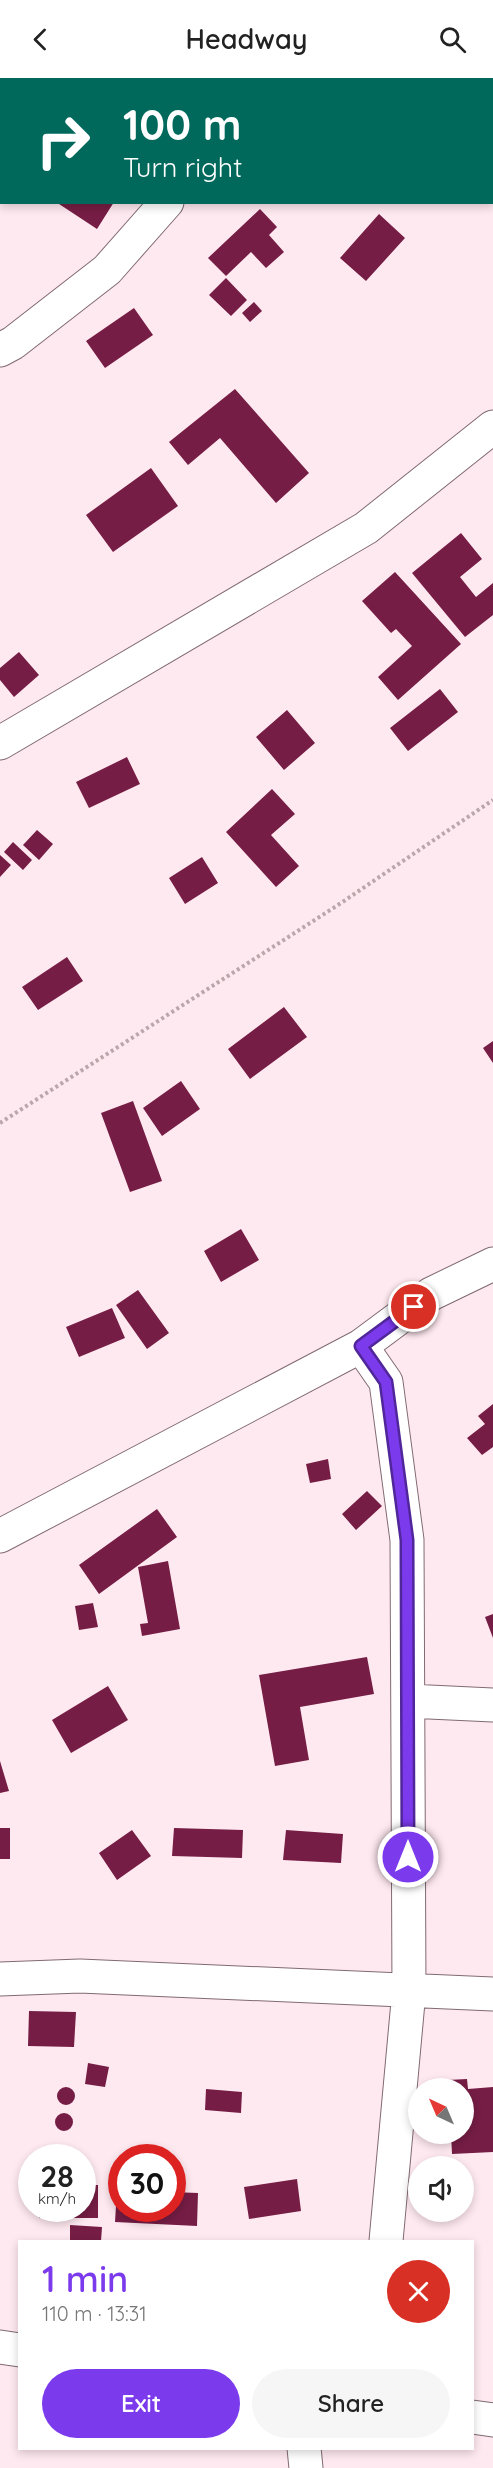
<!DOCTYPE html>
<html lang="en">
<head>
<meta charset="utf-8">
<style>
	:root { --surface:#fff; --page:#f6f6f6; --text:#222; --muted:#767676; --accent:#7c3aed }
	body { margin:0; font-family:Quicksand,sans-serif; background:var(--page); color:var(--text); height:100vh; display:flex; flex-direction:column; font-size:22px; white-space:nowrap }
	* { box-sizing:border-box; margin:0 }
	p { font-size:20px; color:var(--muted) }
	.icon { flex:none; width:33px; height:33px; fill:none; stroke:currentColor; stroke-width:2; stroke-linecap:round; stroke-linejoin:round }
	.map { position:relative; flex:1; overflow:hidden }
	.side { position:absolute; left:18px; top:2162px; width:456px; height:210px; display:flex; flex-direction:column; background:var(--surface); border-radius:0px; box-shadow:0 3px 9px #0003 }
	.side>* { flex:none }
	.banner { position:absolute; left:0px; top:0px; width:494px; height:126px; box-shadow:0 3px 9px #0003; background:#00695c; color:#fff; overflow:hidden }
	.needle { width:39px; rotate:316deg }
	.buttons { position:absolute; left:408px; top:2000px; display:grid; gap:12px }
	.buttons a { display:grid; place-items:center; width:66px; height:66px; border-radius:50%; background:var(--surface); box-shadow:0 3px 9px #0003; font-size:30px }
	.speed { position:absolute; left:18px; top:2066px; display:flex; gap:12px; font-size:30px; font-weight:700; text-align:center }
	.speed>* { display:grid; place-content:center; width:78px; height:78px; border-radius:50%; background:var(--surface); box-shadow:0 3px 9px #0003; line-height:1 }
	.speed small { font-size:15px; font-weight:400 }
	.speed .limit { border:9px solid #d22; background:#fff; color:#111 }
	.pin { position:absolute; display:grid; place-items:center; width:51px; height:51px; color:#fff; margin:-26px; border:3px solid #fff; border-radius:50%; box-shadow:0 2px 6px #0007 }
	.me { position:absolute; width:66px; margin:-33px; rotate:0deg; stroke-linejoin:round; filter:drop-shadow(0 0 4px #0008) }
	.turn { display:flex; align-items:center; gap:21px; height:126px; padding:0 24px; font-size:27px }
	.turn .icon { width:78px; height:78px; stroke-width:2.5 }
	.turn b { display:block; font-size:42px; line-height:51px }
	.round { display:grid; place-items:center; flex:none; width:63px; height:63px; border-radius:32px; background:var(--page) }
	.head { display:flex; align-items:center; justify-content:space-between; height:102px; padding:0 24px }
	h1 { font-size:36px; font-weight:600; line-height:45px; color:var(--accent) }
	.action { display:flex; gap:12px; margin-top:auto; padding:12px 24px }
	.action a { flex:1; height:69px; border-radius:36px; background:var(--accent); color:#fff; font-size:24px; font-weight:600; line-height:69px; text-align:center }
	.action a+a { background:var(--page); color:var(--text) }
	header { display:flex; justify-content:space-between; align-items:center; height:78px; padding:0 24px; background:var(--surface); font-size:27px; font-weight:600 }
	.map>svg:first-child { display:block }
</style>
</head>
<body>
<header><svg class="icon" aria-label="back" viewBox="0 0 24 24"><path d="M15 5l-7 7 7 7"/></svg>Headway<svg class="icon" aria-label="search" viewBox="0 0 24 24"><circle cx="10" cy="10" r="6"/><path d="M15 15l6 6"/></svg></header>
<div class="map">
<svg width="493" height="2390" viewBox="0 0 493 2390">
	<rect width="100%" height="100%" fill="#ffe9f0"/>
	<path fill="#761d45" d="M56,124H114L97,151Z
		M260,131L277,149L269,157L284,174L266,190L251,174L226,198L208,180Z
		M379,136L405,160L366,203L340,180Z
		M226,200L247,222L231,238L209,217Z
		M254,224L262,233L250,244L242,235Z
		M134,230L153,257L105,290L86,263Z
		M235,311L309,395L276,425L220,360L188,387L169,364Z
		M151,390L178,428L113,474L86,437Z
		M461,455L482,481L460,499L476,519L493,505V537L465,559L412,495Z
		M395,494L461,566L398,622L378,599L412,568L396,551L391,555L362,523Z
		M19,574L39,597L14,619L0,602V590Z
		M440,611L458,634L408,673L390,650Z
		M287,632L315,665L284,692L256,659Z
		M127,679L140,706L89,730L76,704Z
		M272,711L295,736L271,757L299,788L276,809L226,754Z
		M37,752L53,766L39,782L23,767Z
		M13,764L32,782L23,792L4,774Z
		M0,777L11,787L0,799Z
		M202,779L218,805L185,826L169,800Z
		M67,879L83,903L38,932L22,909Z
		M284,929L307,959L250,1001L228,971Z
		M493,963V985L483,970Z
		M181,1003L200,1031L162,1058L143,1030Z
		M133,1023L162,1103L130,1114L101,1035Z
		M241,1151L259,1182L221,1204L204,1173Z
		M138,1212L169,1255L147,1271L116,1227Z
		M112,1230L125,1260L79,1279L66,1249Z
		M493,1326V1369L482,1377L467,1360L485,1346L478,1338Z
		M328,1381L331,1401L310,1405L306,1386Z
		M367,1413L382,1428L356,1452L342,1436Z
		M157,1431L177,1459L99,1516L79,1487Z
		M168,1483L180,1551L142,1558L140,1546L148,1545L138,1489Z
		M93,1525L98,1549L79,1552L75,1528Z
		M493,1536V1560L485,1539Z
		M367,1579L374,1616L300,1629L309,1682L275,1688L259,1597Z
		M108,1608L128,1642L71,1675L52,1642Z
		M0,1683L9,1713L0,1715Z
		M0,1750H10V1781H0Z
		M174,1750L243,1752L242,1780L172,1778Z
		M132,1752L151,1778L117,1802L99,1775Z
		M286,1752L343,1756L341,1785L283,1782Z
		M29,1933L76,1934L74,1969L28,1968Z
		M88,1985L109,1989L105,2009L85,2006Z
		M467,2001L468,2011L493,2009V2074L452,2076L451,2055H464V2010H449L448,2002Z
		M57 2018a9 9 0 1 1 18 0a9 9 0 1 1-18 0Z
		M206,2011L242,2014L241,2035L205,2032Z
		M55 2044a9 9 0 1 1 18 0a9 9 0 1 1-18 0Z
		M297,2101L301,2133L249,2141L244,2109Z
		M82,2107H98V2140H39V2130H82Z
		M117,2111H122V2130H172V2114L198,2115L197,2148L115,2144Z
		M70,2147L102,2149L101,2163H70Z"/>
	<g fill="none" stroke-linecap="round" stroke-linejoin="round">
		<defs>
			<path id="street" d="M281,2L283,0
				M0,272L13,265L107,192L167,124
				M0,665L366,450L493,349
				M361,1268L386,1304L407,1462L409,1913L386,2163
				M0,1458L361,1268L431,1216L493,1186
				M408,1623L493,1627
				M0,1901L80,1898L493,1916
				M0,2269L20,2272
				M472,2339L493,2342
				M304,2370L306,2390"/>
		</defs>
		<use href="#street" stroke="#816a72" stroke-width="35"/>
		<path stroke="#b9a7ac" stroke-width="4" stroke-dasharray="3 3" stroke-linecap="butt" d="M0,1045L338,827L493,722"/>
		<use href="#street" stroke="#fff" stroke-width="33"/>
	</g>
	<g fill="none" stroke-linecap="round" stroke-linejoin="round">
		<defs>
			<path id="route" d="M408,1779L407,1462L386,1304L361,1268L414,1229"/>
		</defs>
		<use href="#route" stroke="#51269a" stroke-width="15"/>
		<use href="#route" stroke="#7c3aed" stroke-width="10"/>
	</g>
</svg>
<div class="buttons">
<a><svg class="needle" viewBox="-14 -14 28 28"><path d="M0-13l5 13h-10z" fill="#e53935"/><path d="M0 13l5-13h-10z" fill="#767676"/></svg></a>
<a><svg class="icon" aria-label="sound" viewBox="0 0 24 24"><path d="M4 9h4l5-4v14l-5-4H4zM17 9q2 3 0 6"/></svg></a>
</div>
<div class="speed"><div>28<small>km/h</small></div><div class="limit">30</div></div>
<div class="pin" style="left:414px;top:1229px;background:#d93025"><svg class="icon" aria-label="arrive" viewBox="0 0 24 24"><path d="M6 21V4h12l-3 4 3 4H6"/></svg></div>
<svg class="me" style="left:408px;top:1779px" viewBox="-20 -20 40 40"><circle r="17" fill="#7c3aed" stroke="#fff" stroke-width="3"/><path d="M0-11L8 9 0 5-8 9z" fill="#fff"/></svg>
<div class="banner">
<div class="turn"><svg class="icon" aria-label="right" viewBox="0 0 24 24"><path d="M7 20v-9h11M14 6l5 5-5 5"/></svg><div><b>100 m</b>Turn right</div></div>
</div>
<section class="side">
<div class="head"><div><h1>1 min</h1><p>110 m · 13:31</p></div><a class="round" style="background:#d93025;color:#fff"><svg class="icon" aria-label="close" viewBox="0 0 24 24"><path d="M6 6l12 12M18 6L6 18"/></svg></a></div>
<div class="action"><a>Exit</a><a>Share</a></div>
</section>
</div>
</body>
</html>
